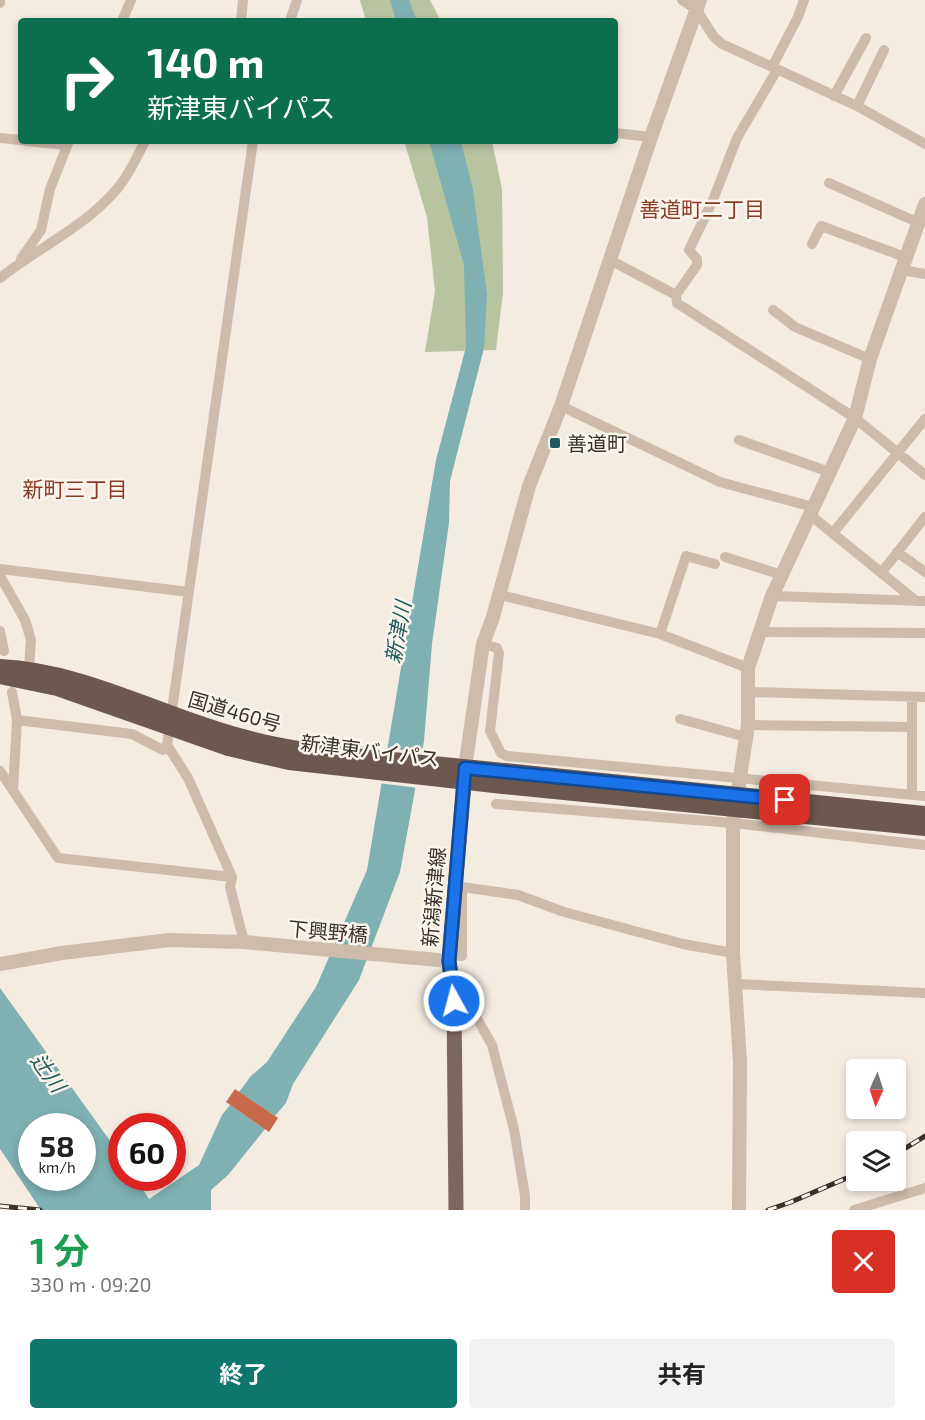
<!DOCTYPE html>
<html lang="ja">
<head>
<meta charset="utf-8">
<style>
	:root { --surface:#fff; --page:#f2f2f2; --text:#222; --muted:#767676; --accent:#0f766e }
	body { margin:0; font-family:"Exo 2","Noto Sans JP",sans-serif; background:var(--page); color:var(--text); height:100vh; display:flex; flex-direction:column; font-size:22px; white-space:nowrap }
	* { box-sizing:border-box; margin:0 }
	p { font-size:20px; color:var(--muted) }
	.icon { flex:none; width:33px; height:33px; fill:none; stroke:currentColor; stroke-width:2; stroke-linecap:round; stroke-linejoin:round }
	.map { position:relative; height:1210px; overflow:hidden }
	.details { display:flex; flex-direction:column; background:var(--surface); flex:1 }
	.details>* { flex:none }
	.banner { position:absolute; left:18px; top:18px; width:600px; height:126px; border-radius:6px; box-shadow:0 3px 9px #0003; background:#0b6e4f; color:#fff; overflow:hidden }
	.needle { width:39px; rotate:183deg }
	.tools { position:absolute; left:846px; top:1059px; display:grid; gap:12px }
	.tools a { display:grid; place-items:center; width:60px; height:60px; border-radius:6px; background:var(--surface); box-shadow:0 3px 9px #0003; font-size:30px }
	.speed { position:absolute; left:18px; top:1113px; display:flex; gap:12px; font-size:30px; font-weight:700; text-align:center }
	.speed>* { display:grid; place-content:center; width:78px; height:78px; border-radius:50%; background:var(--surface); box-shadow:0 3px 9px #0003; line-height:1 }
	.speed small { font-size:15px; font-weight:400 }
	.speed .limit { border:9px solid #d22; background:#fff; color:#111 }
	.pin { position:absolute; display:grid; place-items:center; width:51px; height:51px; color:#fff; margin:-26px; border-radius:12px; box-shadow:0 3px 9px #0006 }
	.me { position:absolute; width:66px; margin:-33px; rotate:353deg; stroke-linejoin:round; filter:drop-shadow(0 0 4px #0008) }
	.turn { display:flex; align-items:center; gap:21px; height:126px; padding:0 30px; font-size:27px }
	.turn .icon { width:78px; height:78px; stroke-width:2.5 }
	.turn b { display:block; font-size:42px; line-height:51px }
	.round { display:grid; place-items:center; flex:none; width:63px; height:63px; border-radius:6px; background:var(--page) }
	.summary { display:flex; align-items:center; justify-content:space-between; height:102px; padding:0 30px }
	h1 { font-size:36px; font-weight:700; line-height:45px; color:#1e9e55 }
	.primary-button { display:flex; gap:12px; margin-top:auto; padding:12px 30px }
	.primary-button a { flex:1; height:69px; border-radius:6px; background:var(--accent); color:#fff; font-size:24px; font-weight:700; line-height:69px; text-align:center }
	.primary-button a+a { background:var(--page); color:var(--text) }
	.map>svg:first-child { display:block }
</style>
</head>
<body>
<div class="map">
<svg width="925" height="1210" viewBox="0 0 925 1210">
	<rect width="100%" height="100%" fill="#f4ebe1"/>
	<path fill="#b8c4a0" d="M360,0H430L441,21H366Z
		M404,141H492L502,189L503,293L496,350L425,352L435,291L427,217Z"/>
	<path fill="#7fb0b2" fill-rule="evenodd" d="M390,0H409L417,21H396Z
		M429,141H461L473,190L487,294L484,348L450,481L449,523L432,644L424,741L400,872L359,980L293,1084L286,1103L275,1116L239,1092L251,1076L267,1062L316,987L367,870L436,460L466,347L464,265Z
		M0,988L121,1156L122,1178H136L149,1199L199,1165L222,1115L230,1105L265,1129L228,1175L211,1190V1210H41L0,1149ZM32,1126H82V1178H32Z"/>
	<path fill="#f4ebe1" d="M384,748L425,752L419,788L378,783Z"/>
	<path fill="#c8694b" d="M235,1089L278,1118L269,1132L226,1102Z"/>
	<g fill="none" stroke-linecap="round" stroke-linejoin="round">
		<path stroke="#cdbbac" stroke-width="10" d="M682,0L696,9L714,37L722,44L857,106L925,144
			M0,3V0
			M122,21L131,0
			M241,21L243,0
			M290,21L297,0
			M772,67L798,17L804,0
			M834,96L866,38
			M857,106L884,50
			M615,133L651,137
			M0,138L21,140
			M26,141L67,145
			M829,183L917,222
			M812,244L821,226L905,257
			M21,259L41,230L50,189L69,141
			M610,260L676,295L677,303L855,418L925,475
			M902,270L925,274
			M0,278C38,248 86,226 117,189C129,175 137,157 145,141
			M676,295L697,265V259L689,250L713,200L737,138L777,70
			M773,310L795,327L870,359
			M561,406L720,482L813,507
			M739,440L829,472
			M809,514L916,601
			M833,533L925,419
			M897,552L925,572
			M725,557L782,575
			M0,569L189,592
			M882,572L925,517
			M0,576L25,620L31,640L29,668
			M500,595L660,634L748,668
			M772,596L925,601
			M0,631L4,651
			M759,632L925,633
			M660,634L686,556L715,564
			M483,644L497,648L499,653L490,731L501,753L507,756L925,796
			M12,692L17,720L13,790
			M749,692L925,697
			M912,697V795
			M680,719L746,737
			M17,720L132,734L163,750L167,745
			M748,725L912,727
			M0,771L58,858L232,877
			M496,804L733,823L925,845
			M244,942L230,887L232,877L188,778L167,745L253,141
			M450,955L462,956V887L518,895L564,912L683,944L733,953
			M737,984L925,993
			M454,1001L475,1015L492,1045L514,1129L525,1196V1210
			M854,1210L925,1188"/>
		<path stroke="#cdbbac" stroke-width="14" d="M465,768L483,644L493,617L529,486L561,406L651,137L700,0
			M0,964L62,953L169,940L244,942L449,961
			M739,1210L740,1062L733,953V823L748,725V668L772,596L855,418L870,359L925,204"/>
		<path stroke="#7d675c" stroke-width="15" d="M456,1210L454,1001L449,961L465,771"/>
		<path stroke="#6c584f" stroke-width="16" d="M0,667C85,671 162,716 243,737C289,750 335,754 382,759C423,763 464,767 504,771
			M0,676L57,688L228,748L289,762L503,786"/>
		<defs>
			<path id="rail" d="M896,1154L925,1136
				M0,1206L40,1210
				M768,1210L791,1202L856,1174"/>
		</defs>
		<use href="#rail" stroke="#3b302b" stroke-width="5"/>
		<use href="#rail" stroke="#fbf5ee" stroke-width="3" stroke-dasharray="9" stroke-linecap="butt"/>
		<path stroke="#6c584f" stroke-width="16" d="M504,771L925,814
			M503,786L925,828"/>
	</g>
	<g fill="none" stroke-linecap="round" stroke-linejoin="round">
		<defs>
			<path id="route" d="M454,1001L449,961L465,768L785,800"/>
		</defs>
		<use href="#route" stroke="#114b97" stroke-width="15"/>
		<use href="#route" stroke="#1a73e8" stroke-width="10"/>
	</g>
	<rect fill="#1f5a5e" stroke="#fbf5ee" stroke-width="2" x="549" y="437" width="12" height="12" rx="3"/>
	<g text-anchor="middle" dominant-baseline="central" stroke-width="5" stroke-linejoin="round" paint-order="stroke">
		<g font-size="20" fill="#3b302b" stroke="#fbf5ee" text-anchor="start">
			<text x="567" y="443">善道町</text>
		</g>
		<g font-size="20" fill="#3b302b" stroke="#fbf5ee">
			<text transform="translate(235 711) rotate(16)">国道460号</text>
			<text transform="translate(370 750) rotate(7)">新津東バイパス</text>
			<text transform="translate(433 897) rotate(-85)">新潟新津線</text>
			<text transform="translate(328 931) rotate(5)">下興野橋</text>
		</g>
		<g font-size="21" fill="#8c3b22" stroke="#fbf5ee">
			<text x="702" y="208">善道町二丁目</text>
			<text x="75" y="488">新町三丁目</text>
		</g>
		<g font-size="21" font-style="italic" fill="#1f5a5e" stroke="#fbf5ee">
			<text transform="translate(397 632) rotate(-80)">新津川</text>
			<text transform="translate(49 1072) rotate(54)">辻川</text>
		</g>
	</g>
</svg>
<div class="tools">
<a><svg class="needle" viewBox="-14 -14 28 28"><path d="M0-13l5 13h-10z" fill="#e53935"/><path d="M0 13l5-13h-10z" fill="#767676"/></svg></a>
<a><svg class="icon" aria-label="layers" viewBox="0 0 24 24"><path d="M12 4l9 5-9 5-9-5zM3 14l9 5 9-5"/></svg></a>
</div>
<div class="speed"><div>58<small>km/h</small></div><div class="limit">60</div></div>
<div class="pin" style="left:785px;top:800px;background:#d93025"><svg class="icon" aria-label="arrive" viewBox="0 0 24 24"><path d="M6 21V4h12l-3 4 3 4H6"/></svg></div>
<svg class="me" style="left:454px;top:1001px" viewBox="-20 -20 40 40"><circle r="17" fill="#1a73e8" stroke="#fff" stroke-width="3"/><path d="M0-11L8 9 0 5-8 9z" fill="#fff"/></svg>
<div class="banner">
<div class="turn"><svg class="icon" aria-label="right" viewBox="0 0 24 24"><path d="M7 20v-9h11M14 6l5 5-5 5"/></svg><div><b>140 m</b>新津東バイパス</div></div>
</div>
</div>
<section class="details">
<div class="summary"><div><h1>1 分</h1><p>330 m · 09:20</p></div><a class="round" style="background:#d93025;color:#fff"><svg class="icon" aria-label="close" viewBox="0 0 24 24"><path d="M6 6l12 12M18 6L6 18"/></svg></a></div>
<div class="primary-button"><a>終了</a><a>共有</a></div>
</section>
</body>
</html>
